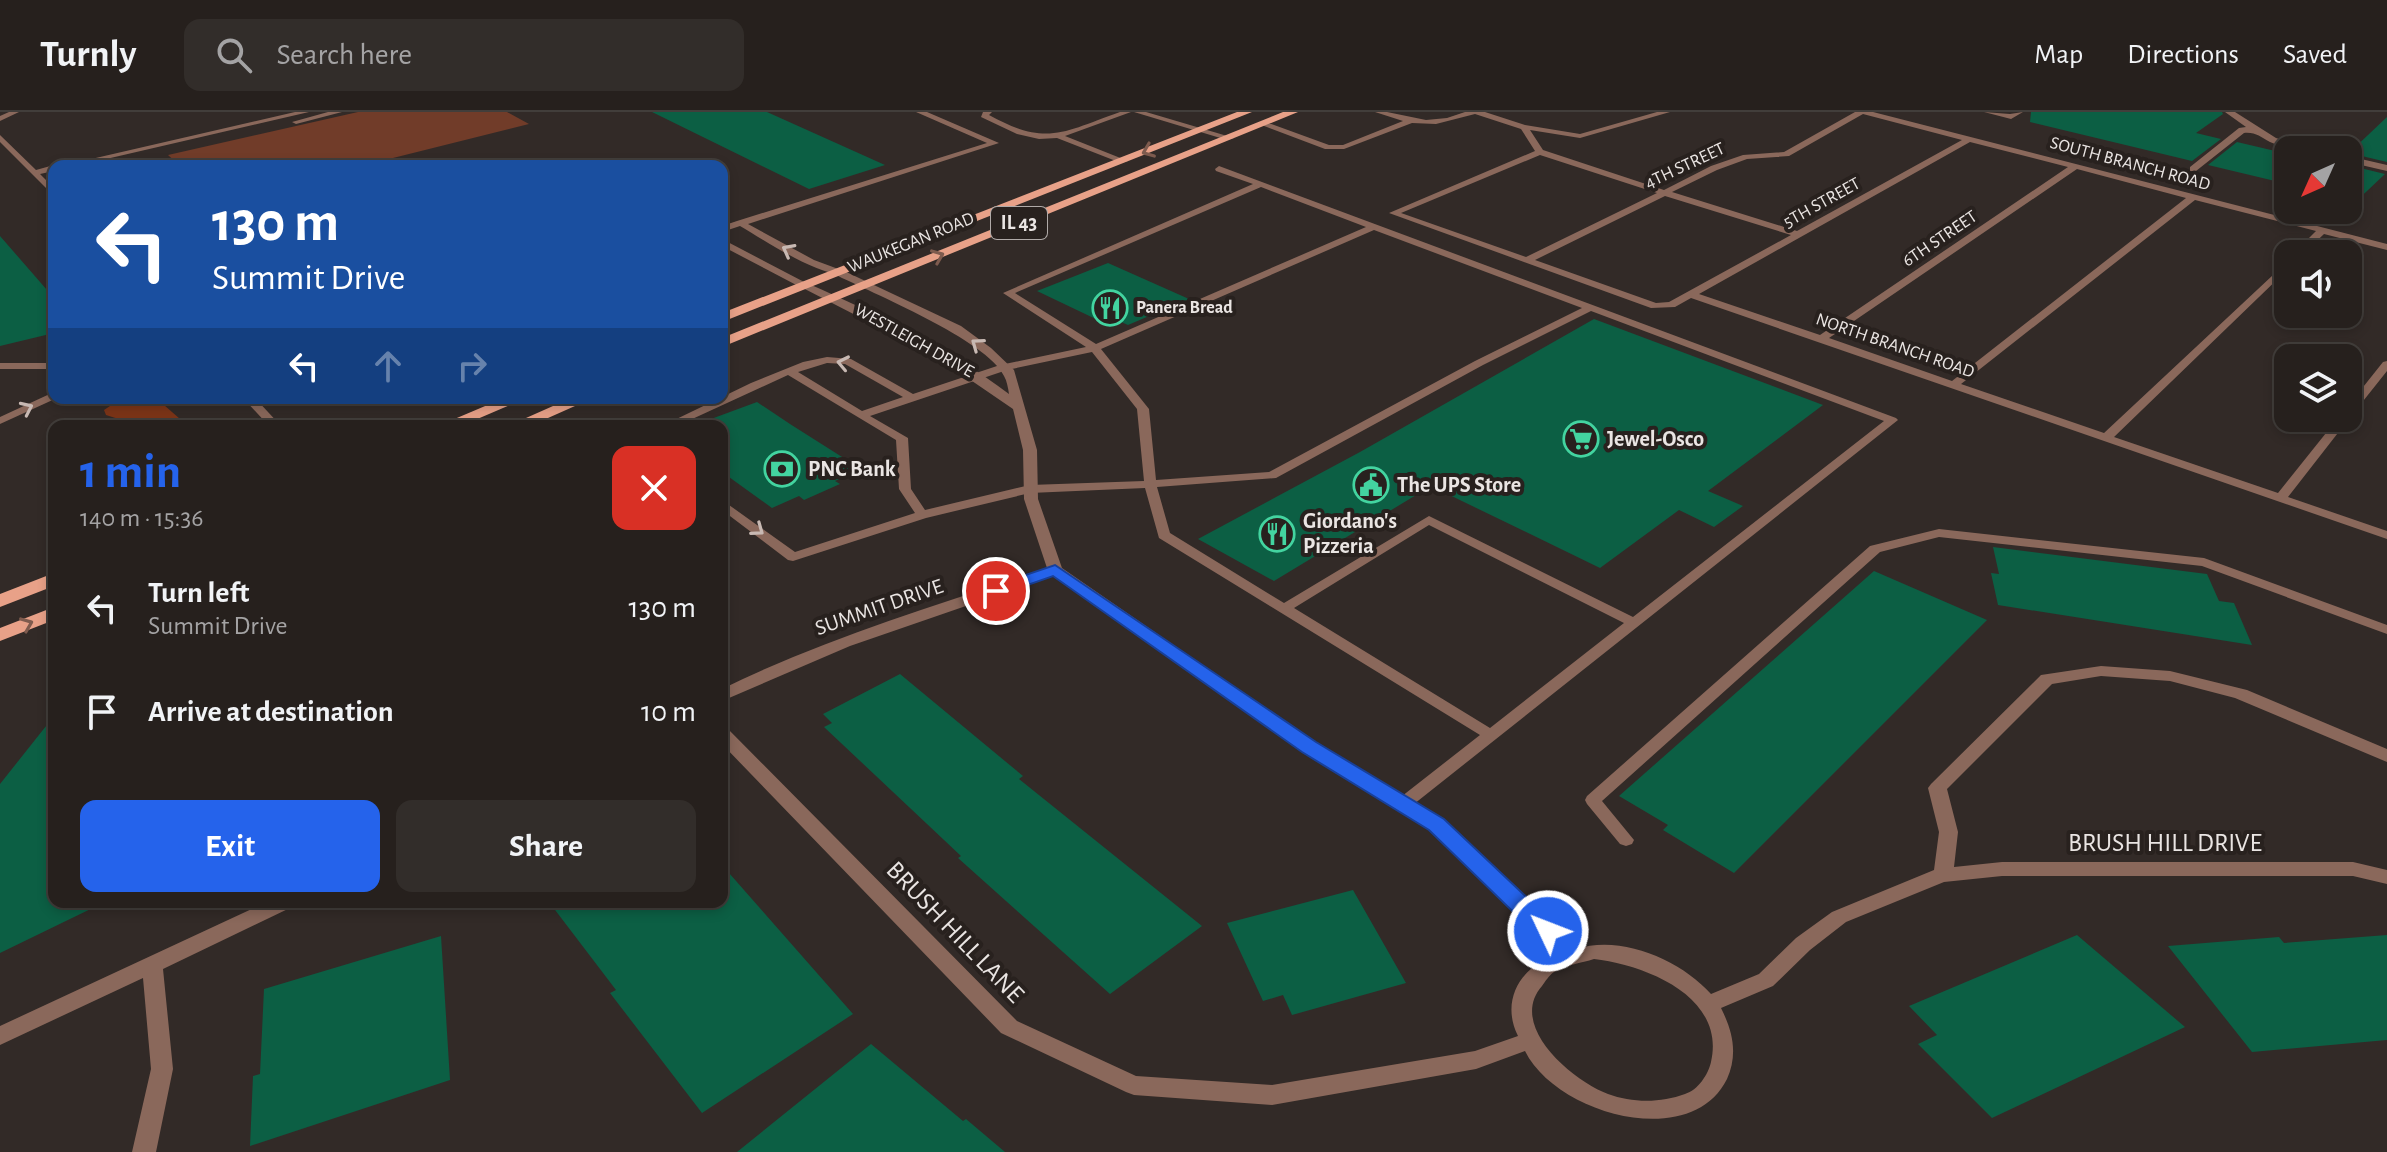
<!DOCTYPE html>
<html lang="en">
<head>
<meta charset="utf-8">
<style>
	:root { --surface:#26201d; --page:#322d2a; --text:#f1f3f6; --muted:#a4a3a4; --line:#423e3b; --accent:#2563eb }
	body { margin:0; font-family:"Alegreya Sans",sans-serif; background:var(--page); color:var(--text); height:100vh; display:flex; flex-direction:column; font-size:30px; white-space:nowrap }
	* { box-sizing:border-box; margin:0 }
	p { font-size:26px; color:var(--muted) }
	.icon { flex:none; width:44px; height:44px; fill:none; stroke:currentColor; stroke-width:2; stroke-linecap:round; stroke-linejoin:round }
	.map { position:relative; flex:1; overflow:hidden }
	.drawer { position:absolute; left:48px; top:308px; width:680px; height:488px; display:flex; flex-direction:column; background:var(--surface); border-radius:16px; box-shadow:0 4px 12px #0003,0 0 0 2px var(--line) }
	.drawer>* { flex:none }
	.top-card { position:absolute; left:48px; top:48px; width:680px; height:244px; border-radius:16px; box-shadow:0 4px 12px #0003,0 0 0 2px var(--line); background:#1a4fa0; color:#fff; overflow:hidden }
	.needle { width:52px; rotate:225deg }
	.tools { position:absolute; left:2274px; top:24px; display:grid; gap:16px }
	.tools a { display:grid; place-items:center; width:88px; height:88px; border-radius:16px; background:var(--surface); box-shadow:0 4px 12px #0003,0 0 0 2px var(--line); font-size:40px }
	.pin { position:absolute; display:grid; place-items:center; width:68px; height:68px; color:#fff; margin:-34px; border:4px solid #fff; border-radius:50%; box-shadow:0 2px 8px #0007 }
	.me { position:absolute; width:88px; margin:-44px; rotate:313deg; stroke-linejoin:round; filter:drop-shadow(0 0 6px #0008) }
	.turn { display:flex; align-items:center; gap:28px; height:168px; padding:0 32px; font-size:36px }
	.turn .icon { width:104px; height:104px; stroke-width:2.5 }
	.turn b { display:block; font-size:56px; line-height:68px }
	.lanes { display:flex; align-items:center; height:76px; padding:0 32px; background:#0003; justify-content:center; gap:40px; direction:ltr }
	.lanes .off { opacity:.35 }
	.round { display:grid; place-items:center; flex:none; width:84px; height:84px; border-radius:16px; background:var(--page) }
	.overview { display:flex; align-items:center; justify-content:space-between; height:136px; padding:0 32px }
	h1 { font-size:48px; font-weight:700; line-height:60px; color:var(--accent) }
	.cta { display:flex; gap:16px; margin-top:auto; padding:16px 32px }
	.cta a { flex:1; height:92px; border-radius:16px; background:var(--accent); color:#fff; font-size:32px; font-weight:700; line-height:92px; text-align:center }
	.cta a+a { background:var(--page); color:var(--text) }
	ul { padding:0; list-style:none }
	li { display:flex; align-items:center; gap:24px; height:104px; padding:0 32px }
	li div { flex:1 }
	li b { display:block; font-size:30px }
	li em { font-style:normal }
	header { display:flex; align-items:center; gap:48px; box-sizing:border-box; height:112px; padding:0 40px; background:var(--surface); border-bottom:2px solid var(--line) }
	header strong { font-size:38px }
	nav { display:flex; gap:44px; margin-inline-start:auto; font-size:28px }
	.search { width:560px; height:72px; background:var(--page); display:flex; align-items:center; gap:20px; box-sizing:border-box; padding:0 28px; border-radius:16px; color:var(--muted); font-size:30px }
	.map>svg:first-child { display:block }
</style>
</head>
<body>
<header>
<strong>Turnly</strong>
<div class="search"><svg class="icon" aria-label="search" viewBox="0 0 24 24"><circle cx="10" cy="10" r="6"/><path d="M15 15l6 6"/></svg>Search here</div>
<nav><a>Map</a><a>Directions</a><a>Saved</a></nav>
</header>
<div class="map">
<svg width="2387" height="1040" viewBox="0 0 2387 1040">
	<rect width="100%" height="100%" fill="#322a27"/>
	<path fill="#713c29" d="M358,0H507L529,12L361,54H180L168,43Z"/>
	<path fill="#7d3518" d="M122,286H156L188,314H131V311L106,303L104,298Z"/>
	<path fill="#0c5f44" d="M652,0H767L885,53L809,77Z
		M2031,0H2222L2223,2L2196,21L2221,27L2192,49L2030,10Z
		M2387,5V50L2349,41Z
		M2237,30L2288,42V59L2275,69L2208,53Z
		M2348,53L2385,62L2348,97Z
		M0,124L54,186V221L0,234Z
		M1108,151L1189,187L1128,213L1112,206L1102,210L1037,179Z
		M1594,207L1823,293L1708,379L1743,394L1714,415L1679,398L1600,456L1431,374L1274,469L1198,427L1360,340Z
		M757,290L790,312L861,357L835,369L840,372L804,388L799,384L772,396L722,360V314L711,307Z
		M1993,435L2207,462L2219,489L2234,491L2252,533L1998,493L1991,461L1999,462Z
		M1874,459L1987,508L1734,761L1663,718L1668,713L1619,684Z
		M900,562L1023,664L1019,667L1202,814L1110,882L958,746L961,744L824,615L832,611L823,602Z
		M54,604V790H105L0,841V672Z
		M722,753L853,902L702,1001L610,881L616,878L549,790H722Z
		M1353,778L1406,871L1292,903L1283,883L1263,889L1227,811Z
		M2077,823L2185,915L1992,1006L1918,932L1937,923L1909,894Z
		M2387,823V928L2252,940L2168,834L2279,825L2284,831Z
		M441,824L450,968L250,1034L253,964L260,962L264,877Z
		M871,932L963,1009L966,1007L1005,1040H737Z"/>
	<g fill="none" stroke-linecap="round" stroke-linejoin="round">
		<path fill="#8a685b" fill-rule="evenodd" d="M9,0H19L0,9V4Z
			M295,0H309L76,54H61Z
			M328,0H342L296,12L292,10Z
			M916,0H927L999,31L748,112L814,148L841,158V162C815,162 764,128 740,114L722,120V114L737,109L987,31Z
			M983,0H992L989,3C1047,35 1063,20 1120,0H1131L1065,24L1128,49L1121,51L1057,26L1039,27L1017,22L981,5Z
			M1134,0H1146L1234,26L1227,28Z
			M1375,0H1387L1426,8L1447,6L1465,0H1485L1525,13L1580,22L1657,0H1670L1580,26L1530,18L1543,38L1664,78L1711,54L1743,43L1784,40L1855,0H1873L2387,132V138L2324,122L2303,142H2293L2316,119L2195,88L1961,272L2104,321L2288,149V157L2114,325L2278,381L2338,306H2348V294L2383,250L2387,249V259L2352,303L2349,304L2348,308L2288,385L2387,419V427L1691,186L1675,195L1651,196L1389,101L1535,39L1521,17L1475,2L1436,12L1412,11L1344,37H1325L1259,12L1266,10L1329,33H1343L1403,9ZM1863,2L1962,28L1797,119L1672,80L1717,58L1747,47L1789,44ZM1970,30L2068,55L1820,223L1699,182ZM1540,43L1657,81L1526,145L1401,101ZM2077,57L2186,86L1952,269L1829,226ZM1665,84L1791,123L1669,190L1656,191L1535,148Z
			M1984,0L2010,2L2023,0L2011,7Z
			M0,23L36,58L54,53L56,54H54V59L40,62L54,76V84L0,30Z
			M1219,54L1896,306L1898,308L1409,696H1397L1395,692L1397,688L1480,623L1159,426L1145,376L1030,381L926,406L793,449L788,448L722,398V388L795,440L915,401L899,377L896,328L788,263L677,314H662L751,271L803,250L827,245L851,247L913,282L1000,253L1086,235L1003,181L1253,72L1216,59L1215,57ZM1261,75L1366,115L1096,232L1015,181ZM1374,118L1582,196L1475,249L1269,360L1156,368L1149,297L1101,237ZM1591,199L1884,309L1633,505L1429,404L1284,491L1170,421L1157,375L1276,366L1483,253ZM1092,240L1137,297L1144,369L1030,373L925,398L911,377L908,326L870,304L1007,258ZM827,251L845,252L903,285L862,299L798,260ZM1429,413L1624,511L1490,616L1294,496Z
			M722,127L808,172L810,174L802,176L722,134Z
			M0,251H54V257H0Z
			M54,280V286H57L0,312V305Z
			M243,286H255L281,314H269Z
			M1939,417L2204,446L2387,513V522L2202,454L1939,425L1880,440L1602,689L1634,728L1632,732L1626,734L1620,732L1587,692L1585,688L1587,684L1870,434Z"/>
		<path fill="#8a685b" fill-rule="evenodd" d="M2225,0H2235L2276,26L2312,38C2298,38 2283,36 2270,30C2260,25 2256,20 2244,21L2196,59H2190V55L2239,16L2246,15Z
			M2348,44L2387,53V59L2348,50Z
			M834,158H842L961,214L991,236L1014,258L1037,338L1038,387L1062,456L1315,631L1443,707L1576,837C1621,822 1681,848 1711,882L1759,862L1796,826L1832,800L1934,758L1939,720L1928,676L1931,672L2041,563L2101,554L2170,559L2247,578L2387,637V650L2235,586L2170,569L2101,564L2052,572L1947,677L1958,720L1954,755L2002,750H2353L2387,758V772L2353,764H2002L1944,770L1846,810L1810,838L1773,874L1721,896C1733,920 1738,942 1727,967C1691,1040 1556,1002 1525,939L1476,957L1272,993L1134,983L1126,980L1001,921L722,632V615L728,617L1017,909L1136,964L1272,973L1475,939L1518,924C1500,888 1521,854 1557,843L1429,717L1303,639L1053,464L850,534L722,589V577C826,526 937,493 1047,456L1024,387L1023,338L1013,297L937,245L799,174L809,172C879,203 948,236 1009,282C1008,276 1007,269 1004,264C987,228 872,181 834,162ZM1594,847C1645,853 1726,884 1711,950C1708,963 1698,978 1685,982C1661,991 1632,991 1608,982C1573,969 1507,914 1542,874C1545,870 1549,863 1554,860C1564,853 1582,851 1594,847Z
			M267,790H295L292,795L163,857L173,957L156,1040H132L151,957L143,866L0,933V914Z"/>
		<path fill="#e8a188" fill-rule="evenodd" d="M1237,0H1252L722,210V201Z
			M1283,0H1298L722,235V226Z
			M504,286H526L461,314H438Z
			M571,286H593L530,314H508Z
			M54,461V474L0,495V482Z
			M54,495V508L0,529V516Z"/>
	</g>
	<defs><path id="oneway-chevron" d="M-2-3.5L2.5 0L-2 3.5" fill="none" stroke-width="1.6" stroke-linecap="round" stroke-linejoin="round" transform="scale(2)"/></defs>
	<g stroke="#7e5b4e">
		<use href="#oneway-chevron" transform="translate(1148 39) rotate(158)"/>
		<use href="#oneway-chevron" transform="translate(938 144) rotate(-22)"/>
		<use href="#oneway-chevron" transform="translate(27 512) rotate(-22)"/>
	</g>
	<g stroke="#c8b9b3">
		<use href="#oneway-chevron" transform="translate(788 138) rotate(-152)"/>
		<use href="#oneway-chevron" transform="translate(977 232) rotate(-144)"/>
		<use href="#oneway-chevron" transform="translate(843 251) rotate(-168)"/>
		<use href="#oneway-chevron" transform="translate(27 296) rotate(-25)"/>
		<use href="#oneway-chevron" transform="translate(758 418) rotate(36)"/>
	</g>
	<path fill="#2563eb" stroke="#184099" stroke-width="2" d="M1055,453L1316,630L1444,707L1556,813L1560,819L1556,826L1548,828L1540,826L1429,718L1302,640L1053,464L996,484L987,479L990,475Z"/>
	<defs>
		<symbol id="restaurant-ring" viewBox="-11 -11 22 22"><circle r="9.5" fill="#28211e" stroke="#43d4a0" stroke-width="1.5"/><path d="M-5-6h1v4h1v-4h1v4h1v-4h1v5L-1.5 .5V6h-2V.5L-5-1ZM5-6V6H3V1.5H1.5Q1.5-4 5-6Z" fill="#43d4a0"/></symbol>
		<symbol id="supermarket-ring" viewBox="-11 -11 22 22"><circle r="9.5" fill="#28211e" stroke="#43d4a0" stroke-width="1.5"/><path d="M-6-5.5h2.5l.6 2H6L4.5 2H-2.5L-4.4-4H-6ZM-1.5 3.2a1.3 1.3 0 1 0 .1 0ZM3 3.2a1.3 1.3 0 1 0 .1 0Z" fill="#43d4a0"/></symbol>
		<symbol id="bank-ring" viewBox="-11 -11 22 22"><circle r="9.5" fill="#28211e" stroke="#43d4a0" stroke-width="1.5"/><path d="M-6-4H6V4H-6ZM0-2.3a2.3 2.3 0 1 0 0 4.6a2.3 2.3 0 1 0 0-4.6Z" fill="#43d4a0"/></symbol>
		<symbol id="civic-ring" viewBox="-11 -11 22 22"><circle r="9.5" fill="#28211e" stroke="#43d4a0" stroke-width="1.5"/><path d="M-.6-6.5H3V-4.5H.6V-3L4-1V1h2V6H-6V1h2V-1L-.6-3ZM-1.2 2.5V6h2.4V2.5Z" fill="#43d4a0"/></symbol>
	</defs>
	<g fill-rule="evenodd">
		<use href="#restaurant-ring" x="1090" y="176" width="40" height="40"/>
		<use href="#supermarket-ring" x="1561" y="307" width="40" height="40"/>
		<use href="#bank-ring" x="762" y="337" width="40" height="40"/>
		<use href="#civic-ring" x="1351" y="353" width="40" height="40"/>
		<use href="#restaurant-ring" x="1257" y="402" width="40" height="40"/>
	</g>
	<g text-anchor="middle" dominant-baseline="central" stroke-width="8" stroke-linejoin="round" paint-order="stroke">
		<g font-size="18" fill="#eae5e3" stroke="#28211e">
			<text transform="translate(2130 52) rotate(15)">SOUTH BRANCH ROAD</text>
			<text transform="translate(1685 54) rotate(-25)">4TH STREET</text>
			<text transform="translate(1822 91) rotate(-29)">5TH STREET</text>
			<text transform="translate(1940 127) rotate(-34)">6TH STREET</text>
			<text transform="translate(911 131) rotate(-22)">WAUKEGAN ROAD</text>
			<text transform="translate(914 229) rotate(29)">WESTLEIGH DRIVE</text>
			<text transform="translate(1895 234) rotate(19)">NORTH BRANCH ROAD</text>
		</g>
		<g font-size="18" font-weight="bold" fill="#eae5e3" stroke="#28211e" text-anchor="start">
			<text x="1136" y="196">Panera Bread</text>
		</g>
		<rect fill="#28211e" stroke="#b0aaa8" stroke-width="2" x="991" y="95" width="56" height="32" rx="6"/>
		<g font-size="20" font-weight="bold" fill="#eae5e3">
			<text x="1019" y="111">IL 43</text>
		</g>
		<g font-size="22" font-weight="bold" fill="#eae5e3" stroke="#28211e" text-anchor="start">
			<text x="1607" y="327">Jewel-Osco</text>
			<text x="808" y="357">PNC Bank</text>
			<text x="1397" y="373">The UPS Store</text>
			<text x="1303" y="409">Giordano's<tspan x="1303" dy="25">Pizzeria</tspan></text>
		</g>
		<g font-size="22" fill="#eae5e3" stroke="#28211e">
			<text transform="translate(879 495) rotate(-19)">SUMMIT DRIVE</text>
		</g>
		<g font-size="26" fill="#eae5e3" stroke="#28211e">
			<text x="2165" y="731">BRUSH HILL DRIVE</text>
			<text transform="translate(955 820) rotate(46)">BRUSH HILL LANE</text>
		</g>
	</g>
</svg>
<div class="tools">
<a><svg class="needle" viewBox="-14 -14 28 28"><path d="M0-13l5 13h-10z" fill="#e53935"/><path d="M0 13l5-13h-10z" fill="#a4a3a4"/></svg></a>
<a><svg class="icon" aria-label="sound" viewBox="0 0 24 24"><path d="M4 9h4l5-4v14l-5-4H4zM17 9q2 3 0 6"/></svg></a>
<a><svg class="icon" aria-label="layers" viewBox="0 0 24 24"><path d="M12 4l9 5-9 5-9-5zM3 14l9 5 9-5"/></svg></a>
</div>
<div class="pin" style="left:996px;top:479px;background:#d93025"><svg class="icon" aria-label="arrive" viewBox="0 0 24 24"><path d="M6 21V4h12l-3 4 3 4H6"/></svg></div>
<svg class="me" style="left:1548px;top:819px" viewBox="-20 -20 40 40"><circle r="17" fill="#2563eb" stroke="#fff" stroke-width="3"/><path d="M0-11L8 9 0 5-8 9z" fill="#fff"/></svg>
<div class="top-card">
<div class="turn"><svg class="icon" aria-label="left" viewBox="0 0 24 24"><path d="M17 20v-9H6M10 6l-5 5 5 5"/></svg><div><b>130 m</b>Summit Drive</div></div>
<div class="lanes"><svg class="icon" aria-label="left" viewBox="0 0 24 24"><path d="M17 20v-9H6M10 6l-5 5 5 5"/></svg><svg class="icon off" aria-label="ahead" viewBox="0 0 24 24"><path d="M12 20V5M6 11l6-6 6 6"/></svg><svg class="icon off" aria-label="right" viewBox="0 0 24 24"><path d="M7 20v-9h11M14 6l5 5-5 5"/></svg></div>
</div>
<section class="drawer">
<div class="overview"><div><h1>1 min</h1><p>140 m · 15:36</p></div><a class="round" style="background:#d93025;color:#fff"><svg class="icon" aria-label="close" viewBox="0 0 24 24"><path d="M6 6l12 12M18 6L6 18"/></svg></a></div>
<ul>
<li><svg class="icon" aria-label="left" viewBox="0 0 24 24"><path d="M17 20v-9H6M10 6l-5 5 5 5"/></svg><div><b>Turn left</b><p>Summit Drive</p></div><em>130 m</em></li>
<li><svg class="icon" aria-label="arrive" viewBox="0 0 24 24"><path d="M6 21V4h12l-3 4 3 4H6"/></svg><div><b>Arrive at destination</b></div><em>10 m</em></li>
</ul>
<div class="cta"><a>Exit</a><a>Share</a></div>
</section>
</div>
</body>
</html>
